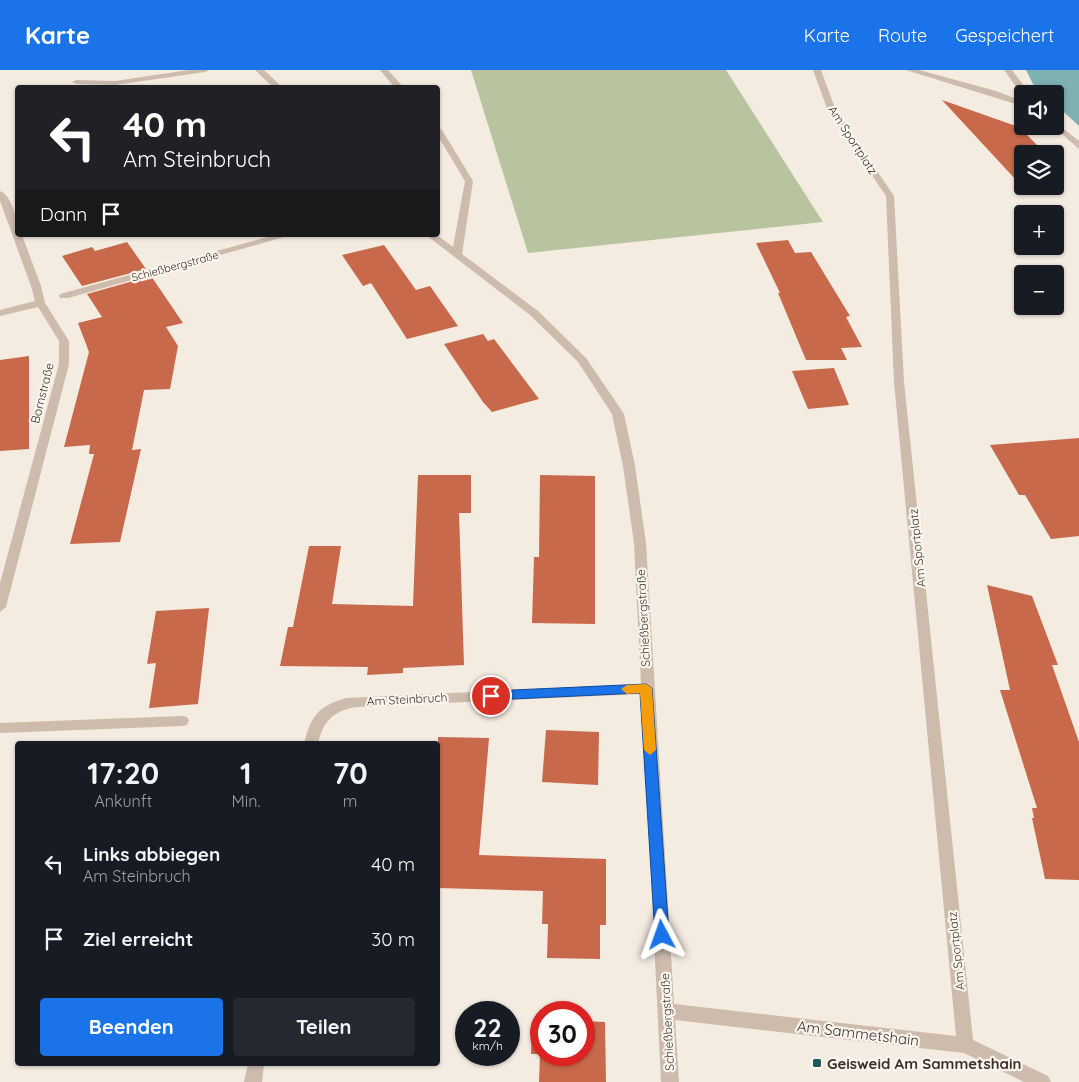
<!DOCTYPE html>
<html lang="de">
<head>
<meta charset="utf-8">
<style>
	:root { --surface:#171b24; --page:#242831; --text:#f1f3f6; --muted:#9ea1a6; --accent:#1a73e8 }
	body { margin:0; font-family:Quicksand,sans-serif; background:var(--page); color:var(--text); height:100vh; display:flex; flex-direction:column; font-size:19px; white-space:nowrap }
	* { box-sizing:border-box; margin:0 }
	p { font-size:16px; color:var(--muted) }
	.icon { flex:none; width:28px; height:28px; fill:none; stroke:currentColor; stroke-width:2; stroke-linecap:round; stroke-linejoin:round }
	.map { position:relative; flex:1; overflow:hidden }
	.sheet { position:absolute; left:15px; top:671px; width:425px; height:325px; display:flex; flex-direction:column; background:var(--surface); border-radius:5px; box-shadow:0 1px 4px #0004 }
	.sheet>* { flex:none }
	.banner { position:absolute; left:15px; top:15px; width:425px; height:152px; border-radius:5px; box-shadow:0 1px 4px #0004; background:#202124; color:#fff; overflow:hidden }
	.buttons { position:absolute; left:1014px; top:15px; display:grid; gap:10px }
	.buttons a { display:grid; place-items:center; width:50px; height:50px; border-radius:5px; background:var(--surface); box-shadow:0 1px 4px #0004; font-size:25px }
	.speed { position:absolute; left:455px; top:931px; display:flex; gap:10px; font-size:25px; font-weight:700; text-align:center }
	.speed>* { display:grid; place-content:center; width:65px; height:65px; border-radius:50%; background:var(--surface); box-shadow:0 1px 4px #0004; line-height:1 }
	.speed small { font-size:12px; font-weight:400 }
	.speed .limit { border:8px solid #d22; background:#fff; color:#111 }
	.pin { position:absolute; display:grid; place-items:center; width:42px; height:42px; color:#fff; margin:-21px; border:2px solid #fff; border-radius:50%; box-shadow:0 1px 5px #0007 }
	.me { position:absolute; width:55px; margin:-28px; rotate:356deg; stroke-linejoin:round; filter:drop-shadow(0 0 4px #0008) }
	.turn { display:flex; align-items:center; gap:18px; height:105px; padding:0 25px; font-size:22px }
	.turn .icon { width:65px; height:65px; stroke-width:2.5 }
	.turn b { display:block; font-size:35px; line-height:42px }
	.then { display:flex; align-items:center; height:48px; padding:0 25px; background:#0003; gap:10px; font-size:19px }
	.eta { display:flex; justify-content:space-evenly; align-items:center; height:85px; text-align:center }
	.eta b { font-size:30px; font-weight:800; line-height:35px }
	.primary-button { display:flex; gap:10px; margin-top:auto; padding:10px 25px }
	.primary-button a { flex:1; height:58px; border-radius:5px; background:var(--accent); color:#fff; font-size:20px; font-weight:800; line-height:58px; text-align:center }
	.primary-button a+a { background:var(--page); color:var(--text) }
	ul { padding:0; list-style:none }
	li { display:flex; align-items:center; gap:15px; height:75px; padding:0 25px }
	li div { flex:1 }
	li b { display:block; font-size:19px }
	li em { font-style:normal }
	header { display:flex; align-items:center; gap:30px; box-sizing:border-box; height:70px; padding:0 25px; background:var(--accent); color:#fff }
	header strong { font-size:24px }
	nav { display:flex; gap:28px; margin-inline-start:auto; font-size:18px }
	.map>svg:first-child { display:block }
</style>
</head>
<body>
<header>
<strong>Karte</strong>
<nav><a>Karte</a><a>Route</a><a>Gespeichert</a></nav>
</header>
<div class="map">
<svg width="1079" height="1012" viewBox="0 0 1079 1012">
	<rect width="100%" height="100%" fill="#f4ebe1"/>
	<path fill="#b8c4a0" d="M471,0H726L823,152L528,183Z"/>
	<path fill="#7fb0b2" d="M1026,0H1079V56L1055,34V24H1044L1033,14Z"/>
	<path fill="#c8694b" d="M942,30L1019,57L1046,84H1022V110L1017,111Z
		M788,170L795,183L811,182L850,246L846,247L862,277L841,278L847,290H806L778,223H780L756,173Z
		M127,172L146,199L82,216L62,186L92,177L95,181Z
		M384,175L416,220L430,216L458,256L407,269L371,213L363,216L342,185Z
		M151,206L183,253L166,257L178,276L170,319L144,320L132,380L141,379L120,472L70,474L94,384H89L90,375L64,377L89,282L78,253L102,247L87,224Z
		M483,264L488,271L494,269L539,329L492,342L483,332L444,274Z
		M29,286V379L0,381V290Z
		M834,298L849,335L808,339L792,301Z
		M1079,368V466L1051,469L1025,425H1019L990,375Z
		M418,405H471V443H459L464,595L403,598V603L367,605L368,597L280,596L288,557H293L309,476H341L332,534L413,536Z
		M540,405L595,406V554L532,553L534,487H539Z
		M987,515L1032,526L1058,595H1052L1079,672V810L1045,809L1032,748H1034L1032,738H1037L1000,620H1010Z
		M209,538L198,634L149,638L156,593L147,594L156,541Z
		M546,660L599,662L598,715L542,712Z
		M438,667L489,668L479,785L606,789V855H600V889L547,888L548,854H542L543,821L438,818Z
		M532,951H541V985H584V951L605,952L606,1012H539L540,984H531Z"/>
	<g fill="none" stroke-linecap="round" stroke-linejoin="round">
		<path fill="#cdbbac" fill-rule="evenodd" d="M189,0H209L205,2L115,15L76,14L72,12L76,10L115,11Z
			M255,0H264L283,18H274Z
			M380,0H388L404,18H395Z
			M813,0H821L836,41L894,126L904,312L973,970L1048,1006L1051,1012H1024L964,983L675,950L679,1012H661L642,624L356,637C333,641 323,651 318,674H304C311,646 318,636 346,628L641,614L634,473L623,396L612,344L578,292L530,245L426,165H437L453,177L465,111L438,66V57L442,60L473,111L462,184L538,241L586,288L624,344L635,396L646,473L674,934L956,966L894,312L886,126L828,41Z
			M906,0H919L996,21L1022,31V36Z
			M1004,0H1012L1030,24L1022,25Z
			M1055,52L1079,71V79L1053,56H1055Z
			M0,121C13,126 18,153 18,165H22L41,216L45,233L69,271V294L6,537L0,542V513L59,294V271L38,237L0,246V240L35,231L31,216L0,131Z
			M275,165H291L68,228H60L59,226L60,224Z
			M182,646L187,647L189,651L187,655L182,656L0,663V653Z
			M248,994H264L262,1012H244Z"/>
	</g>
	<path fill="#1a73e8" stroke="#114b97" d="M646,614L652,618L669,865L667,870L662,872L657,870L655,865L640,623L491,630L485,626L491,621Z"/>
	<path fill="#f59e0b" d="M646,614L652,618L656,680L650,685L644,680L640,623L627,624L621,619L627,615Z"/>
	<rect fill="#1f5a5e" stroke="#fbf5ee" stroke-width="2" x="812" y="988" width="10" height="10" rx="2.5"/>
	<g text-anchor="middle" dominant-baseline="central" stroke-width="4.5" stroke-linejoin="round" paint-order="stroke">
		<g font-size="11" fill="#3b302b" stroke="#fbf5ee">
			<text transform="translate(175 196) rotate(-15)">Schießbergstraße</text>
		</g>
		<g font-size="12" fill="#3b302b" stroke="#fbf5ee">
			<text transform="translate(853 70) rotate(57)">Am Sportplatz</text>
			<text transform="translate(42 323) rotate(-76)">Bornstraße</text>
			<text transform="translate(917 478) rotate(-96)">Am Sportplatz</text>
			<text transform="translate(643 548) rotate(-93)">Schießbergstraße</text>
			<text transform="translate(407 629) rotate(-3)">Am Steinbruch</text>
			<text transform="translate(956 881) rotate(-96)">Am Sportplatz</text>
			<text transform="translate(667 952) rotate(-93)">Schießbergstraße</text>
		</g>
		<g font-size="15" fill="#3b302b" stroke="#fbf5ee">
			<text transform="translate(858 963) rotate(7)">Am Sammetshain</text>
		</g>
		<g font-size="15" font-weight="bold" fill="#3b302b" stroke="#fbf5ee" text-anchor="start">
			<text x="827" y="993">Geisweid Am Sammetshain</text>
		</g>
	</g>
</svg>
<div class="buttons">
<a><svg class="icon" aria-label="sound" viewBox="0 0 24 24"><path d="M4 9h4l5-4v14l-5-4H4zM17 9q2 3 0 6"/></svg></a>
<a><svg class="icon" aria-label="layers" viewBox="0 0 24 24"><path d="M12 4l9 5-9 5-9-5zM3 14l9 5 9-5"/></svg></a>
<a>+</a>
<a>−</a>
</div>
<div class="speed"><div>22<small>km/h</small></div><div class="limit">30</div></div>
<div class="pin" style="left:491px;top:626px;background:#d93025"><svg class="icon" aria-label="arrive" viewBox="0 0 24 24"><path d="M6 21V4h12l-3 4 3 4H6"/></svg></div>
<svg class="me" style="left:662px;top:865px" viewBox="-20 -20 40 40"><path d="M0-17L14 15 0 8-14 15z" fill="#1a73e8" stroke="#fff" stroke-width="4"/></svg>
<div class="banner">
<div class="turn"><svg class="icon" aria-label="left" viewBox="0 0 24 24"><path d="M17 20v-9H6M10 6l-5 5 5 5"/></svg><div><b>40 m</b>Am Steinbruch</div></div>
<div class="then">Dann<svg class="icon" aria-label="arrive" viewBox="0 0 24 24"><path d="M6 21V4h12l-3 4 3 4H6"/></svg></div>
</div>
<section class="sheet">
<div class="eta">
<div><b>17:20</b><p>Ankunft</p></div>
<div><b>1</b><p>Min.</p></div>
<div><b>70</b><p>m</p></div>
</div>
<ul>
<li><svg class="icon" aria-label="left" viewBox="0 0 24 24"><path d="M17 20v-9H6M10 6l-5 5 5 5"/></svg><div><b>Links abbiegen</b><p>Am Steinbruch</p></div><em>40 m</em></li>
<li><svg class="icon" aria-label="arrive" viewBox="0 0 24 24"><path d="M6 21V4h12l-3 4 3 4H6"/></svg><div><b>Ziel erreicht</b></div><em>30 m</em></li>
</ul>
<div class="primary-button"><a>Beenden</a><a>Teilen</a></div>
</section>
</div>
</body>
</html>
